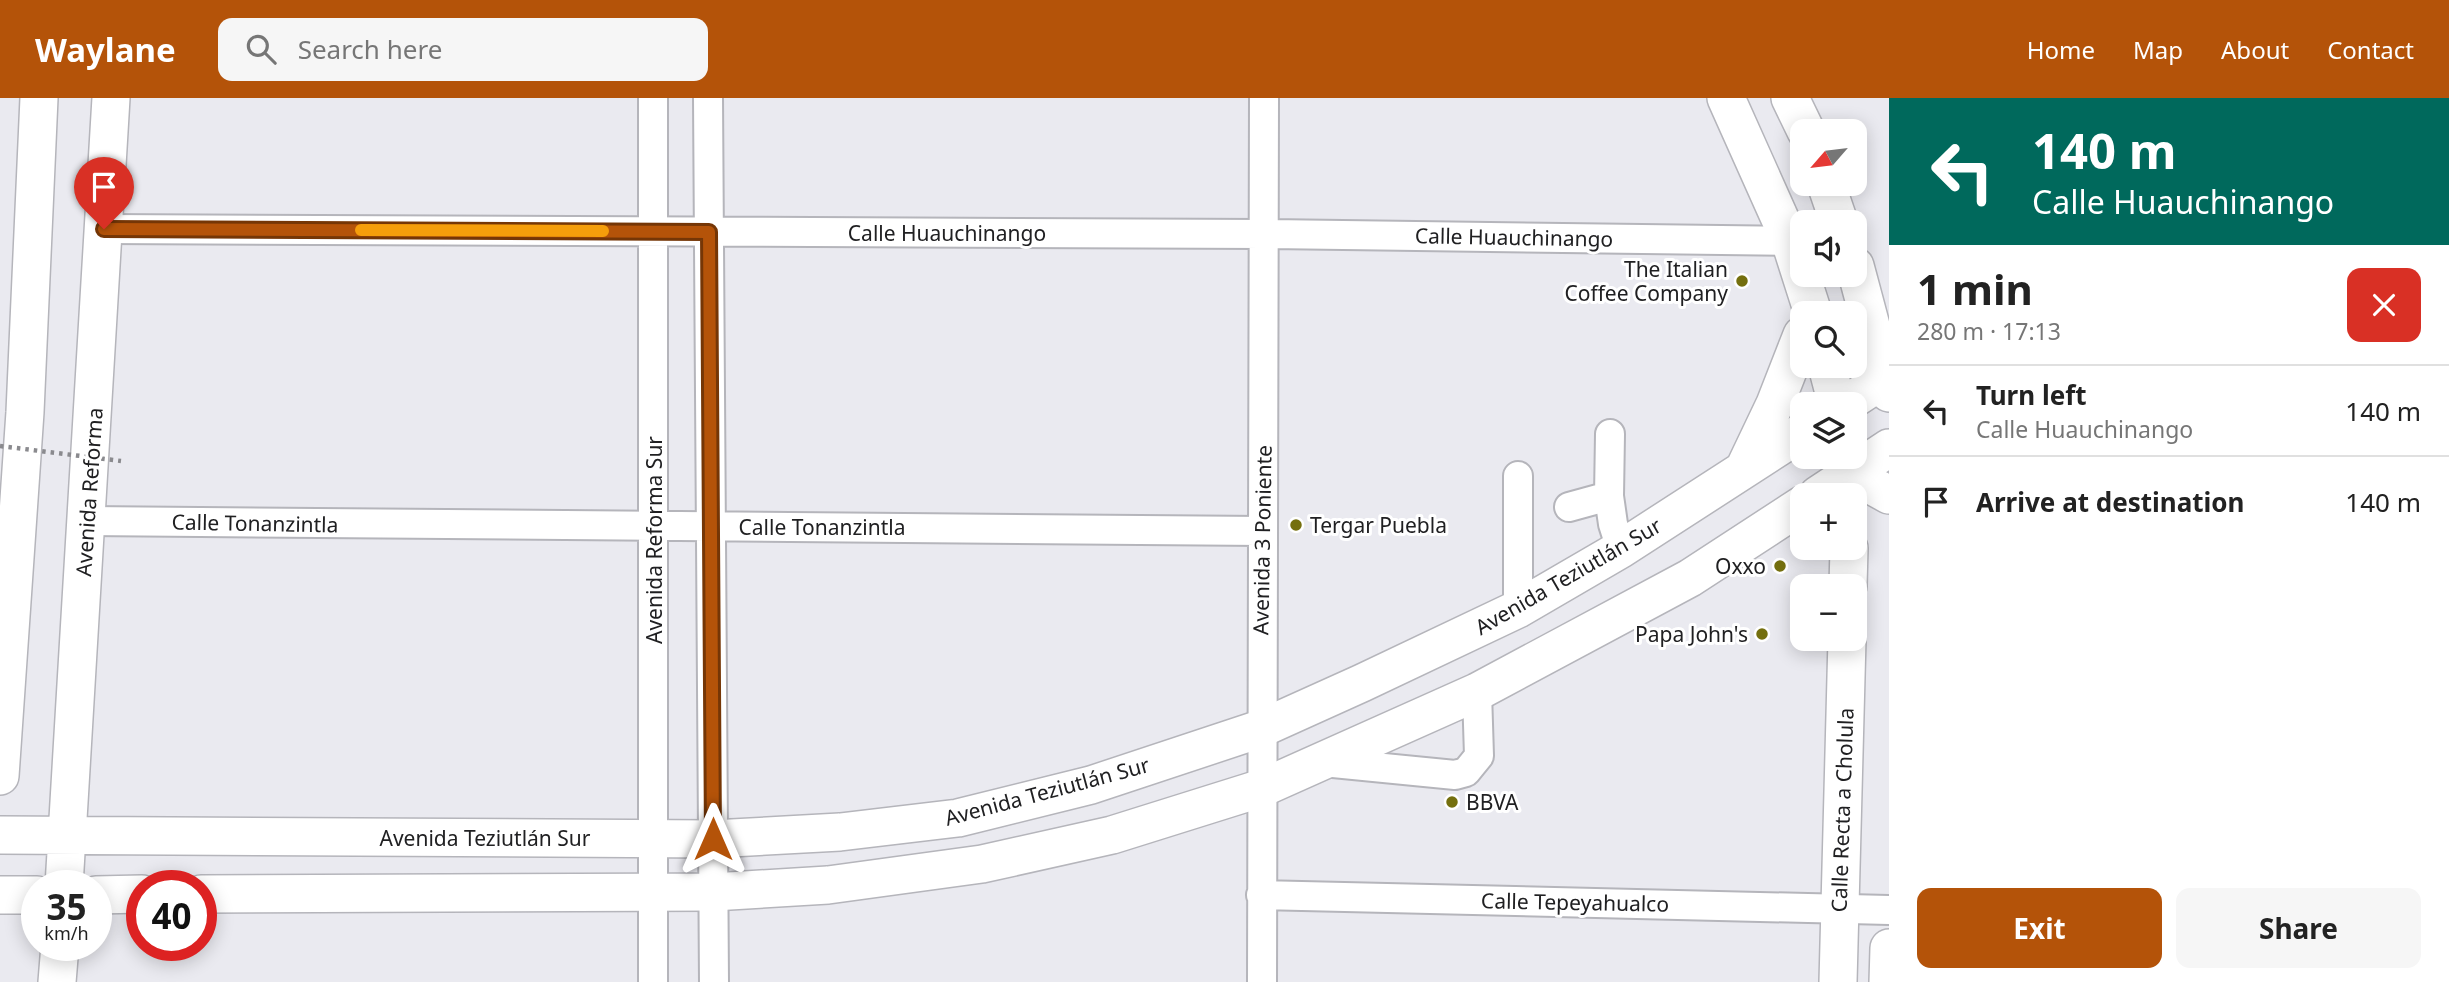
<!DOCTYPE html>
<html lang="en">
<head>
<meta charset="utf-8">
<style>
	:root { --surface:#fff; --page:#f6f6f6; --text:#222; --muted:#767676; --line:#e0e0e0; --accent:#b45309 }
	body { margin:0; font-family:"Noto Sans",sans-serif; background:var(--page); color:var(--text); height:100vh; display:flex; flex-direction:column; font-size:26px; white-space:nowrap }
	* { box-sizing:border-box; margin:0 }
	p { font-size:23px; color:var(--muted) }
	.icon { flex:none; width:38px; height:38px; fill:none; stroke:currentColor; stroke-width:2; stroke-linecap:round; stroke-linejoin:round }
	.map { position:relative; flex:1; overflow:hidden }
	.panel { display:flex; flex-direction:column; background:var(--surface); width:560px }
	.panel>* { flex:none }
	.guide { background:#00695c; color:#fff; overflow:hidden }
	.needle { width:46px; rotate:242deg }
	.buttons { position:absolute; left:1790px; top:21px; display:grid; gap:14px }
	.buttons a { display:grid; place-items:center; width:77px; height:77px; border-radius:14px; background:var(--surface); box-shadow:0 4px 18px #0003; font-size:35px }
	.speed { position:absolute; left:21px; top:772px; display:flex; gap:14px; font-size:35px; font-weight:700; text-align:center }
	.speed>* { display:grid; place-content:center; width:91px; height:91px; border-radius:50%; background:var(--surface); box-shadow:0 4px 18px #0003; line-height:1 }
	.speed small { font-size:18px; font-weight:400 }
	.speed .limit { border:10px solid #d22; background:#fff; color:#111 }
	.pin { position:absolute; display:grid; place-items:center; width:60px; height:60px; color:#fff; margin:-72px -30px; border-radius:50% 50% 50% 0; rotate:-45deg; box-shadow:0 0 7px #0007 }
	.pin .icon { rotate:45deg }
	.me { position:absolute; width:77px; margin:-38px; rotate:0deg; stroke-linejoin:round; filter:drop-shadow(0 0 5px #0008) }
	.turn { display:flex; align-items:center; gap:24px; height:147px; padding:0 28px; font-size:32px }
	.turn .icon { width:91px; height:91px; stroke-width:2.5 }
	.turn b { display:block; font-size:49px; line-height:60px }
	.round { display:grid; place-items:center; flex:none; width:74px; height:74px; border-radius:14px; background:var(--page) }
	.headline { display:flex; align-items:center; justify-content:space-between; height:119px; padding:0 28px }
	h1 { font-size:42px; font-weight:700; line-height:52px }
	.primary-button { display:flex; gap:14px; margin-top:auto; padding:14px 28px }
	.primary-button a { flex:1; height:80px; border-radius:14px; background:var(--accent); color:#fff; font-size:28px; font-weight:700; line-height:80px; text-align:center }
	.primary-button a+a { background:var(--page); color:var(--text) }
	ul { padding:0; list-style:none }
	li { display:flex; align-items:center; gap:21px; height:91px; padding:0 28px; border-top:2px solid var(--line) }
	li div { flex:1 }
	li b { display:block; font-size:26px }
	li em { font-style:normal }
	header { display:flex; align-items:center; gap:42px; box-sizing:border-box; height:98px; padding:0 35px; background:var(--accent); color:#fff }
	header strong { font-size:33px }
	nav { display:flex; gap:38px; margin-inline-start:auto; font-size:24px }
	.search { width:490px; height:63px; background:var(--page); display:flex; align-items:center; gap:18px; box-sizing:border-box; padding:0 24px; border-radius:14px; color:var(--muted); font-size:26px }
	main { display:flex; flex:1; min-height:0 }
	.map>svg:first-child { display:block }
</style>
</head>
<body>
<header>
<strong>Waylane</strong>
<div class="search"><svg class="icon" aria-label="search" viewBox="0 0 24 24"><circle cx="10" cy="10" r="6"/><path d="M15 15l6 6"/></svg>Search here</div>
<nav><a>Home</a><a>Map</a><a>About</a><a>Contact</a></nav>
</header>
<main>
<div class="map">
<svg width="1889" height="884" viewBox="0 0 1889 884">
	<rect width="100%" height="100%" fill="#eaeaf0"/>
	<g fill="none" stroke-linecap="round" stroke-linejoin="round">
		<defs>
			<path id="minor" d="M653,0V884
				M708,0L714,884
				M104,131L1264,136L1790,143
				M1609,398L1610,336
				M1569,409L1609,398L1613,426L1621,451
				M87,423L1263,433
				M1518,511V378
				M1323,664L1455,677L1466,674L1479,658L1477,594
				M1261,797L1889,812
				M1262,884L1264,0"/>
			<path id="major" d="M1726,0L1790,143L1813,215
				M1790,0L1806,33
				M1826,86L1839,124
				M1855,168L1889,295
				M1827,268L1837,306
				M1846,306L1889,278
				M1744,371L1775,306L1802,237
				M1851,376L1889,397
				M1818,397L1889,350
				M1848,488L1849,450
				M0,678L25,314L39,0
				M0,737L713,741L840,734L958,720L1091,687L1260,631L1362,585L1518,511L1621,451L1802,334
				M64,788L111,0
				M201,796L713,794L828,787L982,766L1112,737L1262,690L1477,594L1690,480L1802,407
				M0,797H37
				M96,797L142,796
				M57,884L60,847
				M1838,884L1847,541
				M1888,884L1889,850"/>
		</defs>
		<use href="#minor" stroke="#b5b5bb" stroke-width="32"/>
		<use href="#major" stroke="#b5b5bb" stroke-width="40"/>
		<use href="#minor" stroke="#fff" stroke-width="28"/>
		<use href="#major" stroke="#fff" stroke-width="37"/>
		<path stroke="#8a8a8e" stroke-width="4.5" stroke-dasharray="3.5 5" stroke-linecap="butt" d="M0,348L121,363"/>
	</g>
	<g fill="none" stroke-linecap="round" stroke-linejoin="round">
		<defs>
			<path id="route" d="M104,131L709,134L713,741"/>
		</defs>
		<use href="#route" stroke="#753606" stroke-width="18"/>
		<use href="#route" stroke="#b45309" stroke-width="12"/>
		<path stroke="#f59e0b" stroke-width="12" d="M361,132L603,133"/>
	</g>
	<g fill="#746f0e" stroke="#fff" stroke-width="2.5">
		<circle cx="1742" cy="183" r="7"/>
		<circle cx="1296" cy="427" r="7"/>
		<circle cx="1780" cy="468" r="7"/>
		<circle cx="1762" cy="536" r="7"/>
		<circle cx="1452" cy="704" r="7"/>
	</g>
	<g text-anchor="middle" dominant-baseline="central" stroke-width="6" stroke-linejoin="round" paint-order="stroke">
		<g font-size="21" fill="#202022" stroke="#fff">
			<text x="947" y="135">Calle Huauchinango</text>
			<text transform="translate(1514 139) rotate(1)">Calle Huauchinango</text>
			<text transform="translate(89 394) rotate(-86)">Avenida Reforma</text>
			<text transform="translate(255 425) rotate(1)">Calle Tonanzintla</text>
			<text x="822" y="429">Calle Tonanzintla</text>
			<text transform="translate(654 442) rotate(-90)">Avenida Reforma Sur</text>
			<text transform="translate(1262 442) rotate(-89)">Avenida 3 Poniente</text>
			<text transform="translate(1568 478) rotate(-30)">Avenida Teziutlán Sur</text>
			<text transform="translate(1047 693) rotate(-15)">Avenida Teziutlán Sur</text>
			<text transform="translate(1842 712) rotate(-88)">Calle Recta a Cholula</text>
			<text x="485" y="740">Avenida Teziutlán Sur</text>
			<text transform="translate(1575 804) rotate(1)">Calle Tepeyahualco</text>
		</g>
		<g font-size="21" fill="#202022" stroke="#fff" text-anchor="end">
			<text x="1728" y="171">The Italian<tspan x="1728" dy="24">Coffee Company</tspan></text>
			<text x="1310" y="427" text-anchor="start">Tergar Puebla</text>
			<text x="1766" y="468">Oxxo</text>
			<text x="1748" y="536">Papa John's</text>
			<text x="1466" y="704" text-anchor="start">BBVA</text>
		</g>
	</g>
</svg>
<div class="buttons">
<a><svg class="needle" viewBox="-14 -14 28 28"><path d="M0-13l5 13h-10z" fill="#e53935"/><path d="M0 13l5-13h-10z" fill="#767676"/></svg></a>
<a><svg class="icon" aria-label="sound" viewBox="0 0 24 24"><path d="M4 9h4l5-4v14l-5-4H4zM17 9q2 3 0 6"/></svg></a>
<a><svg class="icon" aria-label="search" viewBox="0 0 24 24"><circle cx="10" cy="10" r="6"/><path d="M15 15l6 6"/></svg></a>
<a><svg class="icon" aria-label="layers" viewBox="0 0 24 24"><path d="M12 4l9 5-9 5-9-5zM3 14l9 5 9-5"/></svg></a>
<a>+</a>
<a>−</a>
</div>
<div class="speed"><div>35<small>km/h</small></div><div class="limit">40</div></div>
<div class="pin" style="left:104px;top:131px;background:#d93025"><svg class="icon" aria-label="arrive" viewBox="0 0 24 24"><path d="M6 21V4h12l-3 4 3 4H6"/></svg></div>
<svg class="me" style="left:713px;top:741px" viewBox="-20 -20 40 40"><path d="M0-17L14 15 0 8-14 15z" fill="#b45309" stroke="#fff" stroke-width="4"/></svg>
</div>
<section class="panel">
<div class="guide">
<div class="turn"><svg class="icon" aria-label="left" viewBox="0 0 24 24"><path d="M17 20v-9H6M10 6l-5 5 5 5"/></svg><div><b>140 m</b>Calle Huauchinango</div></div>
</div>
<div class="headline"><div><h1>1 min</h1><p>280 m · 17:13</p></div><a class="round" style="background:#d93025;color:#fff"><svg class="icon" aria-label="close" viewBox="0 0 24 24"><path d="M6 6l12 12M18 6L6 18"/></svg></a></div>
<ul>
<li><svg class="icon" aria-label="left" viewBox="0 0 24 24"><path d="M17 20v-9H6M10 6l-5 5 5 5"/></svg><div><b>Turn left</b><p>Calle Huauchinango</p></div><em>140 m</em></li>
<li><svg class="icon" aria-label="arrive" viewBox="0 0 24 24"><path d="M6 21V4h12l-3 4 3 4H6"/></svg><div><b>Arrive at destination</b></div><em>140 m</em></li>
</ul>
<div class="primary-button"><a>Exit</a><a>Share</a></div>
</section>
</main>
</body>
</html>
